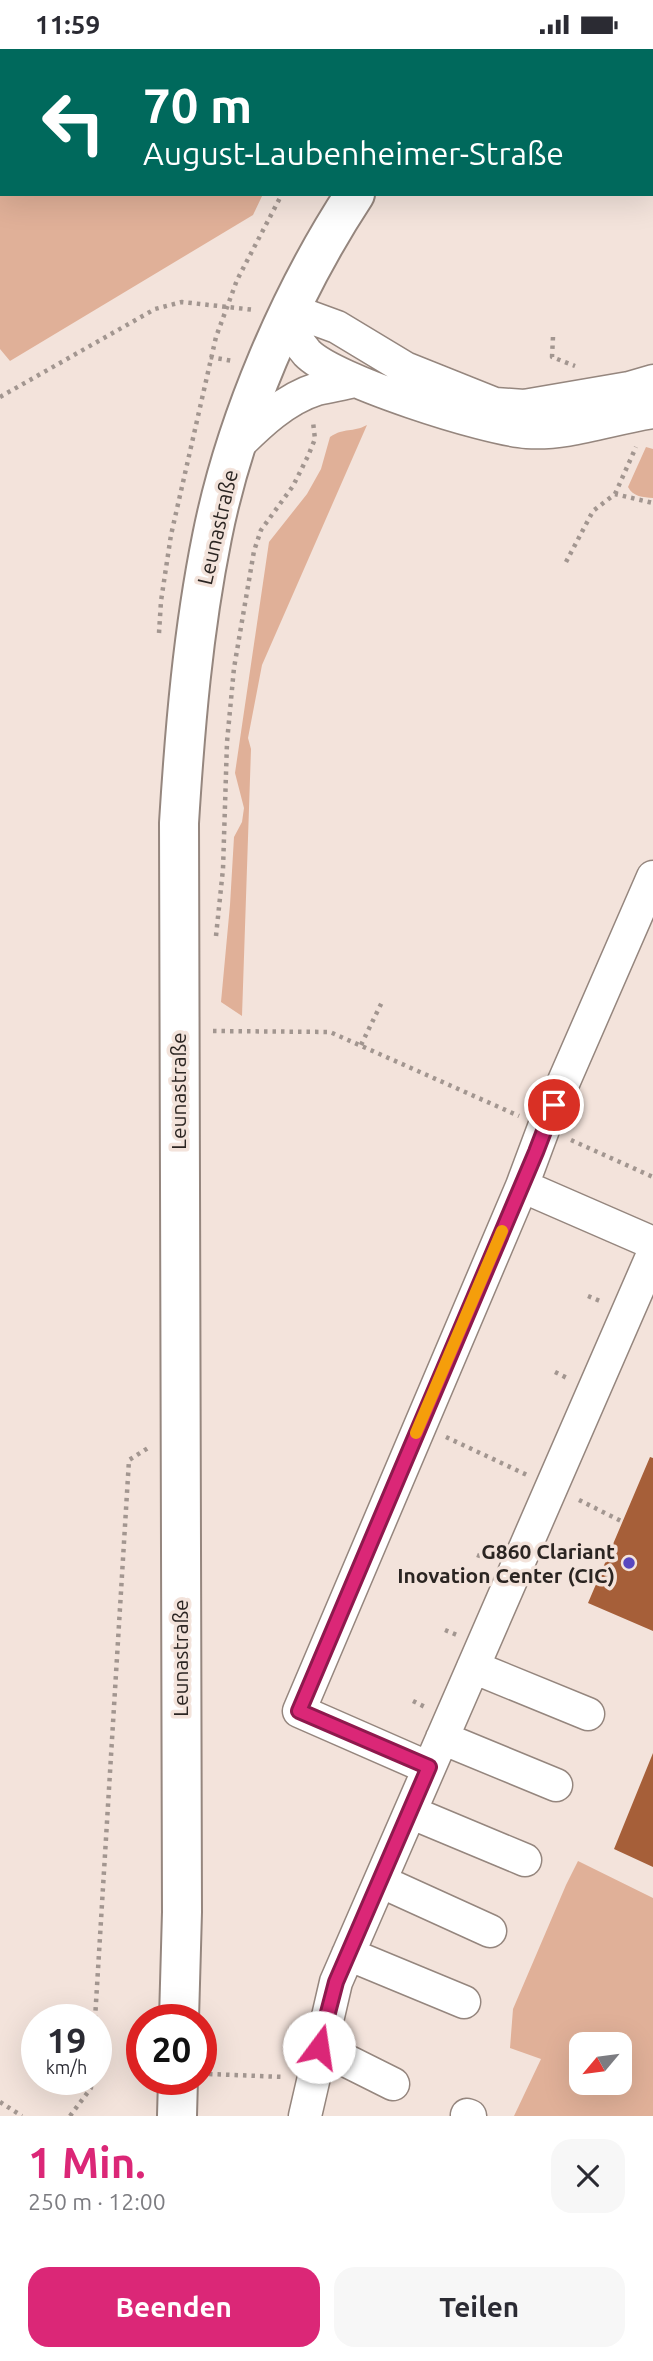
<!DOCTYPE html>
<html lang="de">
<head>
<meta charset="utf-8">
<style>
	:root { --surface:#fff; --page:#f7f7f7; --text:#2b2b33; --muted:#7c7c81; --accent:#db2777 }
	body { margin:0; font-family:Ubuntu,sans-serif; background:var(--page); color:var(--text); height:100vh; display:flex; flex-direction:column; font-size:26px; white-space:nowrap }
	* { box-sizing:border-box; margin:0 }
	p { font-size:23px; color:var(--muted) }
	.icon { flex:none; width:38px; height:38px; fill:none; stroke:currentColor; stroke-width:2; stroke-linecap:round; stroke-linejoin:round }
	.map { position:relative; height:2067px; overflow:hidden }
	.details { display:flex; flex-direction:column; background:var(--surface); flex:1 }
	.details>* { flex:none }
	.banner { position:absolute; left:0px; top:0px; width:654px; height:147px; box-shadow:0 7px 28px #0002; background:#00695c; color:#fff; overflow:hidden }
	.needle { width:46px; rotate:241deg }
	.buttons { position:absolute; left:569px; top:1983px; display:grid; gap:14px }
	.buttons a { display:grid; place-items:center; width:63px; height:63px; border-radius:14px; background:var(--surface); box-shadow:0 7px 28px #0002; font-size:35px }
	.speed { position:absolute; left:21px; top:1955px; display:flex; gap:14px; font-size:35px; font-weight:700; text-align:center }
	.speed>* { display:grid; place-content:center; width:91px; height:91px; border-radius:50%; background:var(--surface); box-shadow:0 7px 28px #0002; line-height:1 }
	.speed small { font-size:18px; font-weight:400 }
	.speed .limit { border:10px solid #d22; background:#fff; color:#111 }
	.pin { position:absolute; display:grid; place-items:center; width:60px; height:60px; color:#fff; margin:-30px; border:4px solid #fff; border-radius:50%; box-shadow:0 2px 7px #0007 }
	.me { position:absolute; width:77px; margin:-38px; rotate:14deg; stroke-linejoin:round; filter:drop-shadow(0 0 5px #0008) }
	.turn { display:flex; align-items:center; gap:24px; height:147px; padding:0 28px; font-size:32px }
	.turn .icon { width:91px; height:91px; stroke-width:2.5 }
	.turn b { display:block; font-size:49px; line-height:60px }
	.round { display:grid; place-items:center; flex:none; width:74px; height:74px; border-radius:21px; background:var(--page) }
	.overview { display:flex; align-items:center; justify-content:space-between; height:119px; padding:0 28px }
	h1 { font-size:42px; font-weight:700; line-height:52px; color:var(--accent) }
	.button { display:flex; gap:14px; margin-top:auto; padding:14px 28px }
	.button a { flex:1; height:80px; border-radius:21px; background:var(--accent); color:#fff; font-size:28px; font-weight:700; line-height:80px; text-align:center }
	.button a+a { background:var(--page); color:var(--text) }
	.status { display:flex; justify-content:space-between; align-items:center; height:49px; padding:0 35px; background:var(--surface); direction:ltr }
	.status svg { height:19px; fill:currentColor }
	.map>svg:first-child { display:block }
</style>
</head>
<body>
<div class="status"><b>11:59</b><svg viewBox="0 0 49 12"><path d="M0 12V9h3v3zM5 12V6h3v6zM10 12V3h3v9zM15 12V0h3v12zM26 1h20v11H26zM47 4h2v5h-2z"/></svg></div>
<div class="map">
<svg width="653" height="2067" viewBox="0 0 653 2067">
	<rect width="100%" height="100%" fill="#f3e3db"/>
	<path fill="#e0b098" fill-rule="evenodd" d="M0,0H335L2,2V145H263L253,166L10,312L0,300Z
		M367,376L262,616L248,689L251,700L242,967L221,953L230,856L234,788L242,773L244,759L235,724L269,493L307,445L321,420L330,388C345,378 352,384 367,376Z
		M646,398L653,400V449C643,448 633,448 628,438Z
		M578,1812L653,1849V2067H514L541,2010L510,1999L513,1960L566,1836ZM620,1995V2034H581V1995Z"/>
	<path fill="#a65f39" d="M650,1408L653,1409V1582L588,1554Z
		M653,1704V1818L614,1800Z"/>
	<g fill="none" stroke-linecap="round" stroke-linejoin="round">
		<defs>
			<path id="minor" d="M653,332L629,339L524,357L495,355L405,319L337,278L307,267L287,266C291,280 297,293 307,304C334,332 485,380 527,383C568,386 612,369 653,363
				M236,398C259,375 285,350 317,340C329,337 343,335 355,332
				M653,828L544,1078L522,1137L653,1194
				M473,1618L588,1665
				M442,1689L556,1736
				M429,1719L299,1662L522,1137
				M410,1763L525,1811
				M380,1832L490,1882
				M348,1905L464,1953
				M319,1998L393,2035
				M467,2066L470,2067
				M305,2067L336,1933L653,1205"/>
			<path id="major" d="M460,2L462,0
				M179,1970L182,1863L179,774C185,678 193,582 212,488C235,372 290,244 355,145
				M177,2067L178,2030"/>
		</defs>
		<use href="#minor" stroke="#95867e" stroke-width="35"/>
		<use href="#major" stroke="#95867e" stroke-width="42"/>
		<path stroke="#a29690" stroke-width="4.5" stroke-dasharray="3.5 5" stroke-linecap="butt" d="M383,2L385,0
			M553,288L552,308L575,317
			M210,308L233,312
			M0,348L155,260L182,253L255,261
			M615,445L636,398
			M566,513L593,462L615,445L653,454
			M159,584L161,552L171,486L216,288L237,231L282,145
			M216,887L223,820L227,693L234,619L254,502L261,481L293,437L308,407L315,390L313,373
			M213,982L330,983L519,1067
			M361,996L382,953
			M571,1091L653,1128
			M588,1247L600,1252
			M555,1323L567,1329
			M446,1388L527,1426
			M579,1451L623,1473
			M477,1506L490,1511
			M445,1581L457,1586
			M413,1652L425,1658
			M95,1970L129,1411L148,1399
			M205,2010L206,1991
			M209,2025L284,2028
			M0,2053L22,2067
			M70,2067L91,2039V2030"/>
		<use href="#minor" stroke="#fff" stroke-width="32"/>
		<use href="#major" stroke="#fff" stroke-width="38"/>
	</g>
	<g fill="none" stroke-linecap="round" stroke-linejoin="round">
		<defs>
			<path id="route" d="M319,1998L336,1933L429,1718L299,1662L536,1103L554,1056"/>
		</defs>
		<use href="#route" stroke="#8e194d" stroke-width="18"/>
		<use href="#route" stroke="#db2777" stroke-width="12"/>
		<path stroke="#f59e0b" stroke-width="12" d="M416,1384L502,1182"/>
	</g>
	<circle fill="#5847bf" stroke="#f3e3db" stroke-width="2.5" cx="629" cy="1514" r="7"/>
	<g text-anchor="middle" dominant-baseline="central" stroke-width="7" stroke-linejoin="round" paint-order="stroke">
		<g font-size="21" fill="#2b2522" stroke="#f3e3db">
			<text transform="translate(217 478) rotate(-77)">Leunastraße</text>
			<text transform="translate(178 1042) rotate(-90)">Leunastraße</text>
			<text transform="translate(180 1609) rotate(-90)">Leunastraße</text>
		</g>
		<g font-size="21" font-weight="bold" fill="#2b2522" stroke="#f3e3db" text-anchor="end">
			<text x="615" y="1502">G860 Clariant<tspan x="615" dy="24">Inovation Center (CIC)</tspan></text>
		</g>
	</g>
</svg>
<div class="buttons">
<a><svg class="needle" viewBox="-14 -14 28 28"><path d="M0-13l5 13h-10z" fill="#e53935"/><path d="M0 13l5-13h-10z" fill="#7c7c81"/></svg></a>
</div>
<div class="speed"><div>19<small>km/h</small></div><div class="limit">20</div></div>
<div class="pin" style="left:554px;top:1056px;background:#d93025"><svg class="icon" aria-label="arrive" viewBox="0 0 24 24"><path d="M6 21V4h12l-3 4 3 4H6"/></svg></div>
<svg class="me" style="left:319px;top:1998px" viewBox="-20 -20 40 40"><circle r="19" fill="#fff"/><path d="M0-13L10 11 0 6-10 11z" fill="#db2777"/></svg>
<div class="banner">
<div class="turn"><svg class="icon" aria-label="left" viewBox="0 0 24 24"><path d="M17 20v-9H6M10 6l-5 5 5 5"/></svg><div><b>70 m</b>August-Laubenheimer-Straße</div></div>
</div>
</div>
<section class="details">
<div class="overview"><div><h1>1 Min.</h1><p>250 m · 12:00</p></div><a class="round"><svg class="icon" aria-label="close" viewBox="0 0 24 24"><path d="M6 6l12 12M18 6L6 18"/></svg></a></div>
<div class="button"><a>Beenden</a><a>Teilen</a></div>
</section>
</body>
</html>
